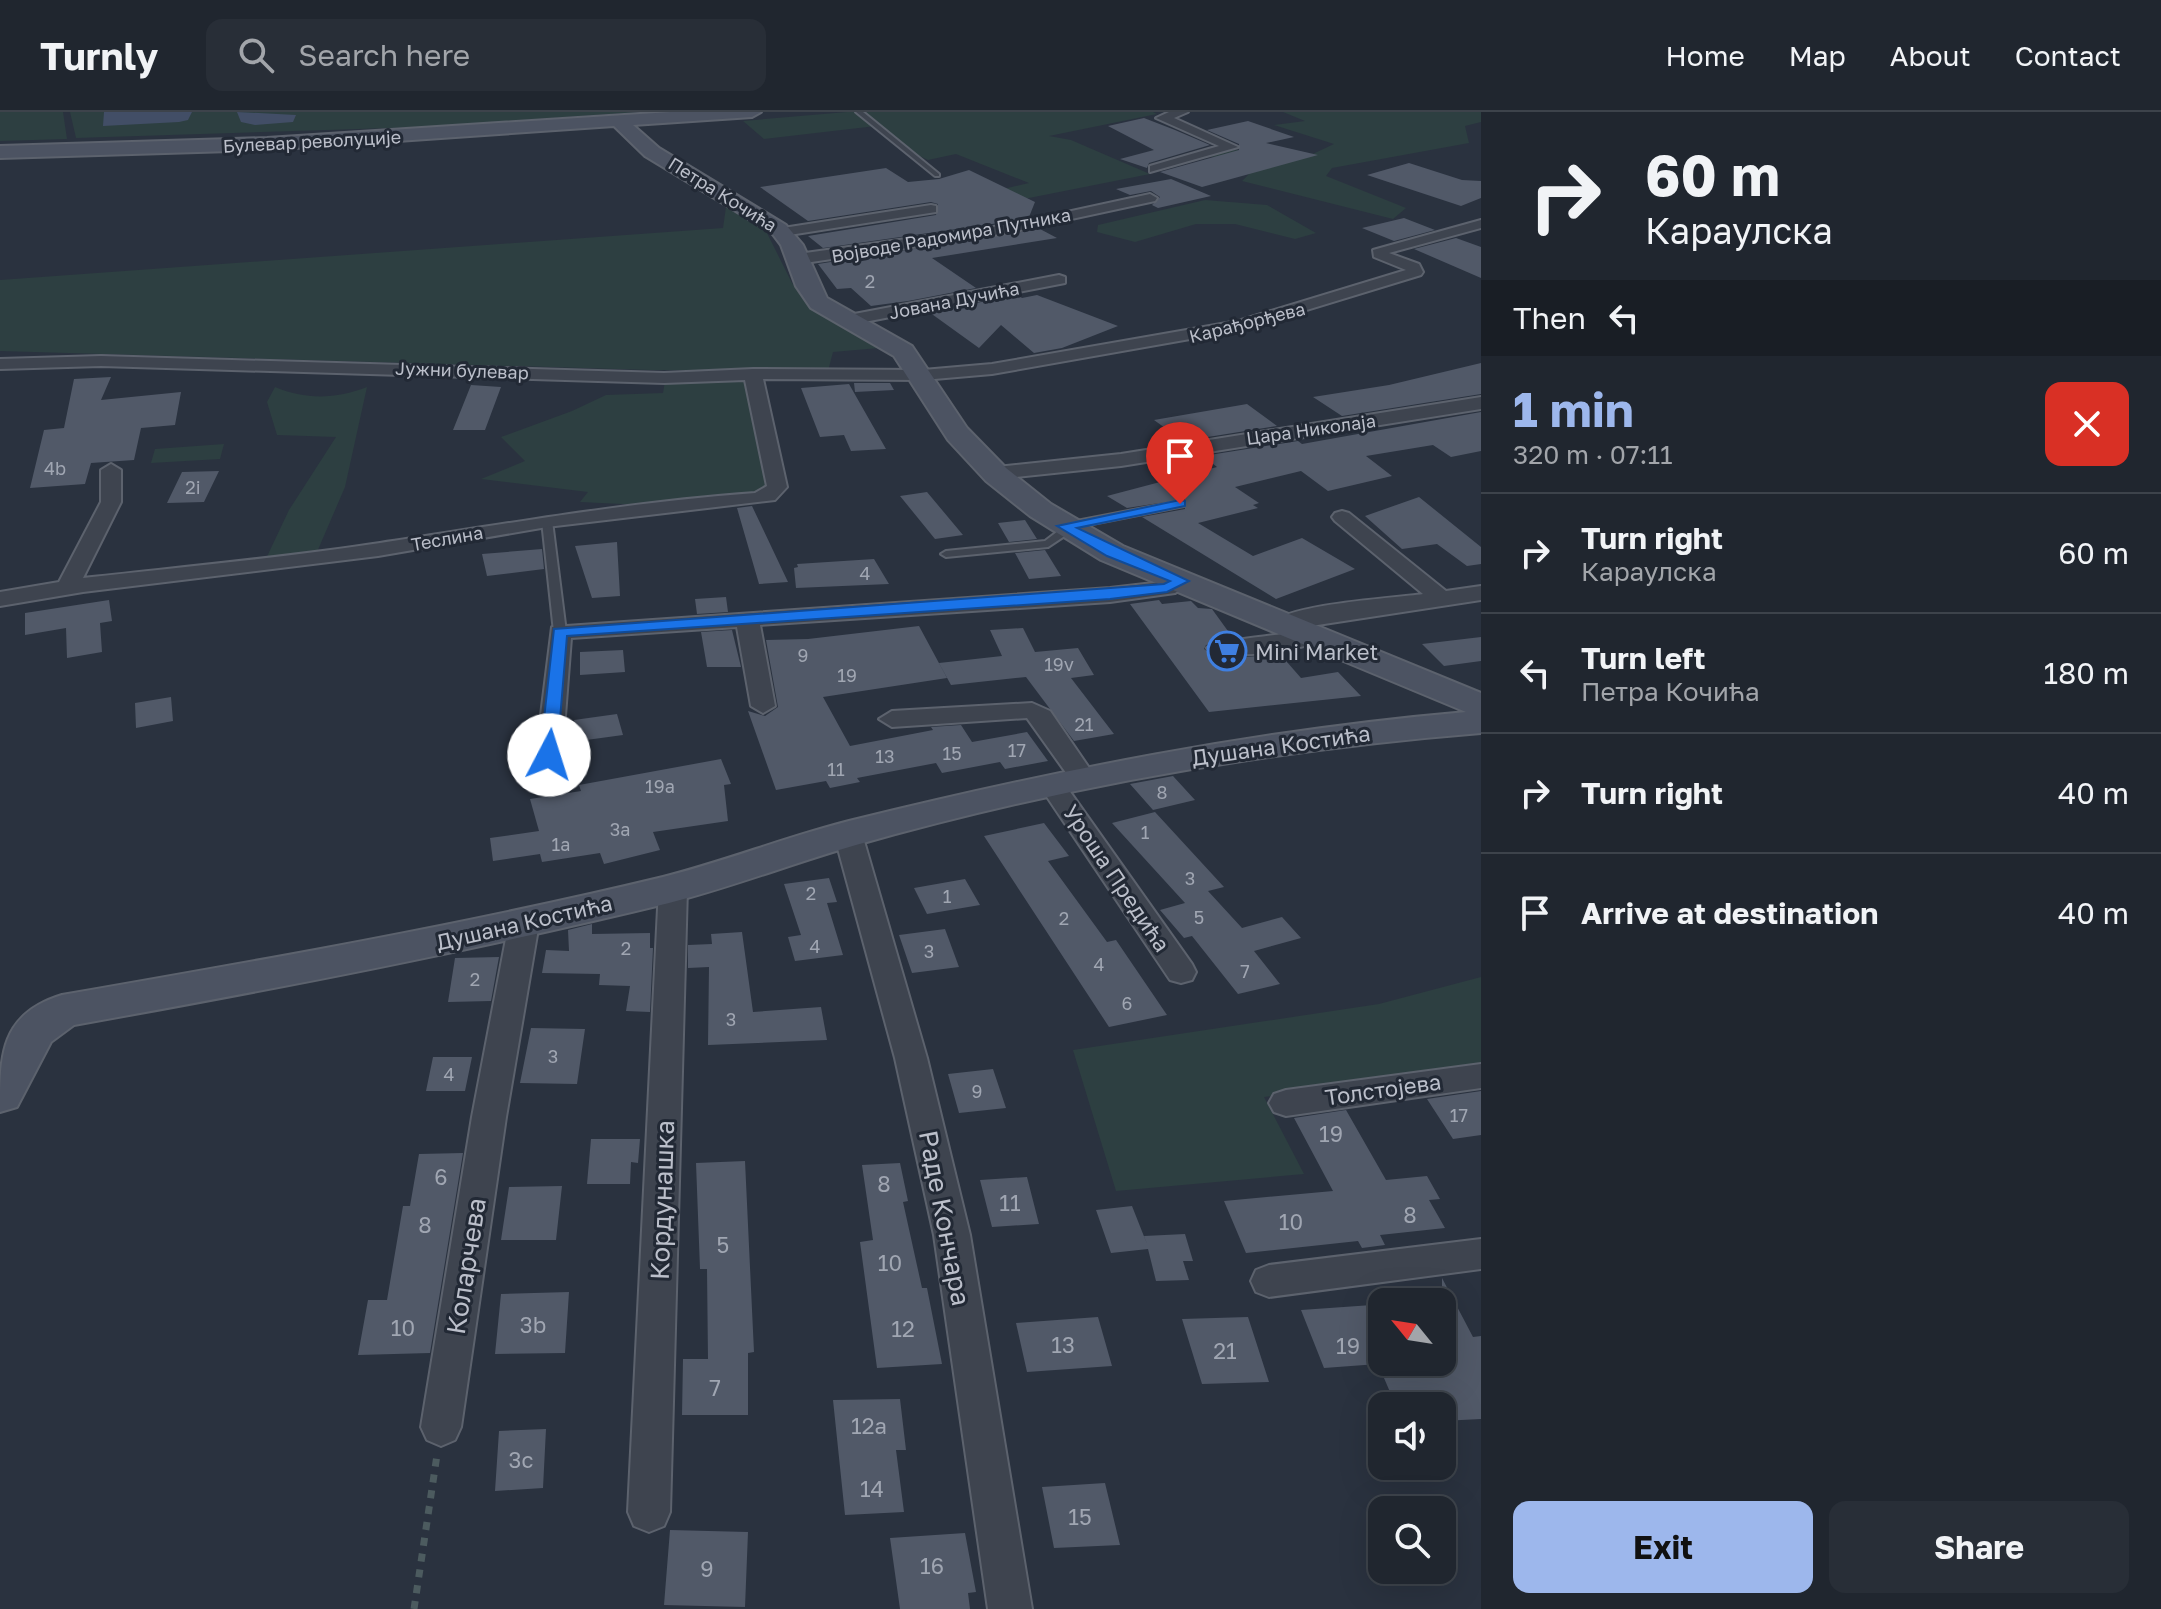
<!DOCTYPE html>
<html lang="en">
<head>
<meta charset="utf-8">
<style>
	:root { --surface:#20262f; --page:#282e37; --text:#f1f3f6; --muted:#a2a5aa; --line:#3d434b; --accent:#9db7ec }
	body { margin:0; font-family:"Golos Text",sans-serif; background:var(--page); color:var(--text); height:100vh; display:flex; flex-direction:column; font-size:30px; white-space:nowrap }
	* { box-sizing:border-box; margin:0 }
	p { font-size:26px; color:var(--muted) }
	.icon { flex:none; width:44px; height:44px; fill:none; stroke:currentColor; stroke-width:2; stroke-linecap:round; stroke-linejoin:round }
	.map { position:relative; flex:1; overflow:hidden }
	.drawer { display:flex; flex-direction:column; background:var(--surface); width:680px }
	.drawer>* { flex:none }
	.top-card { background:#20262f; color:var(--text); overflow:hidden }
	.needle { width:52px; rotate:300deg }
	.controls { position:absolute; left:1368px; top:1176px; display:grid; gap:16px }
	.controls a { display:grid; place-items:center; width:88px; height:88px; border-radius:16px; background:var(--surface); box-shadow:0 8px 32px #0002,0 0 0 2px var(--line); font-size:40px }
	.pin { position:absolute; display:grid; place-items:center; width:68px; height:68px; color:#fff; margin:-82px -34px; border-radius:50% 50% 50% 0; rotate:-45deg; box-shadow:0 0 8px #0007 }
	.pin .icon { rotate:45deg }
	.me { position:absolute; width:88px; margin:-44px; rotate:5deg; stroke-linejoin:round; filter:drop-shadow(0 0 6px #0008) }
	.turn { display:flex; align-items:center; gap:28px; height:168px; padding:0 32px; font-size:36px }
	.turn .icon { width:104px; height:104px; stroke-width:2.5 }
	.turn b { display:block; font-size:56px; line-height:68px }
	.then { display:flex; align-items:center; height:76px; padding:0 32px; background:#0003; gap:16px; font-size:30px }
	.round { display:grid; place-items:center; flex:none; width:84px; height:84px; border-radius:16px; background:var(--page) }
	.headline { display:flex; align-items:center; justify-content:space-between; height:136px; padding:0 32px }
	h1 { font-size:48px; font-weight:700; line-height:60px; color:var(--accent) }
	.button { display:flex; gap:16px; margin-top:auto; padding:16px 32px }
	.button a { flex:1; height:92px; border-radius:16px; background:var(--accent); color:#111; font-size:32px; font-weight:700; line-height:92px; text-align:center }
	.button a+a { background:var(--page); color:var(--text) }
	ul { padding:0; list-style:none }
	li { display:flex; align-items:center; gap:24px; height:120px; padding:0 32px; border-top:2px solid var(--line) }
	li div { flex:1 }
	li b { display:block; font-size:30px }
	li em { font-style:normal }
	header { display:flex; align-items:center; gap:48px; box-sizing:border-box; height:112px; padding:0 40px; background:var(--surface); border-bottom:2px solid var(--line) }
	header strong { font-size:38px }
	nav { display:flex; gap:44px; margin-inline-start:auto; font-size:28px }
	.search { width:560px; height:72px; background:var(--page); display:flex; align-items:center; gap:20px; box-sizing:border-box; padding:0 28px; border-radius:16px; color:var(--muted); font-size:30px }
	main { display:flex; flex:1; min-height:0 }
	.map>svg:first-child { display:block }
</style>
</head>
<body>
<header>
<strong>Turnly</strong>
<div class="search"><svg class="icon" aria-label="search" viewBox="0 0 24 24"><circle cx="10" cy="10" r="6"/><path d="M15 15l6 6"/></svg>Search here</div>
<nav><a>Home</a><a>Map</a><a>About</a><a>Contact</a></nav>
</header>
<main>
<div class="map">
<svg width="1481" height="1497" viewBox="0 0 1481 1497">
	<rect width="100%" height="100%" fill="#2a323f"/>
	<path fill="#2d3f41" d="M0,0H63L67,27L0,29Z
		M70,0H640L423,15L76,26Z
		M847,0H1153L1157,2L1049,24L1071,28L1150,62L1024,87L1003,77L1029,71L956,42L928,48L901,35L876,14L764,27L743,9Z
		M1283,0H1481V10L1465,14L1469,31L1332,56L1326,64L1406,96L1393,107L1242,69L1254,57L1207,43L1228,37L1302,47L1334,32L1274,13L1305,9Z
		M1205,88L1267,93L1316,121L1295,127L1235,112H1196L1135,130L1097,120L1098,113Z
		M726,95L767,121L792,171L811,195L879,236L833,240L828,259L650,258L0,239V168L723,116Z
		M744,267L777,375L768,384L663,394L580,390L588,380L481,367L525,349L501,325L572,299L606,283L663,281L665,269Z
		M275,275C306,288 336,287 367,275L345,375L314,447L263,453L289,398L336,325L277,323L267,290Z
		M224,332L220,347L151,351L155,337Z
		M1481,865V957L1264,985L1304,1062L1116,1079L1073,938L1379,892Z"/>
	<path fill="#424e66" d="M104,0H192L188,8L179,10L103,14Z
		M237,0L296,3L293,10L255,13L241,10Z"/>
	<path fill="#515968" d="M1144,6L1175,18L1210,33L1149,51L1147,56L1120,47L1154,38L1108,14Z
		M1248,9L1294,25L1266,31L1318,43L1202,75L1160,60L1239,38V32L1207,18Z
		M1409,51L1462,68L1481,69V86L1461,94L1367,63Z
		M886,56L908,70L939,67L969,58L1035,90L1029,105L1006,110L823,136L808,124L936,103L938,92L931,90L808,109L760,75Z
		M1171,67L1211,84L1158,96L1152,93L1160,85L1151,79L1130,83L1116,77Z
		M1404,106L1435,118L1394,129L1362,116Z
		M1040,117L1057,126L932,146L976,176L908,189L871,194L851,176L837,177L818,152Z
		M1456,126L1481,135V166L1414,137Z
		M1018,183L1022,186L1037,183L1118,214L1062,236L1034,241L1001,213L979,236L929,200Z
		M1481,251V282L1342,304L1313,285L1389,273Z
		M111,265L101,288L181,280L175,313L141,316L134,348L91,351L85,372L30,376L44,318L64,316L74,267Z
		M854,271H890L894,278L855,280Z
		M849,272L886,337L851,339L844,323L820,325L801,276Z
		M471,273L501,275L485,318H453Z
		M1247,292L1277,314L1183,329L1154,308Z
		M1481,300V339L1451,345L1433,333L1366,344L1392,364L1328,379L1301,359L1235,375L1259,391L1253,393L1258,396L1198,411L1253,444L1302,426L1355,457L1276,487L1142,405L1185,397V387L1127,396L1107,384L1217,355L1203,344L1298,329L1302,332Z
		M219,359L204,390L167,391L182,360Z
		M927,380L963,423L935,427L900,384Z
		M1419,385L1481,435V452L1467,454L1437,432L1402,437L1365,404Z
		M752,394L788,470L759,472L737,396Z
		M1025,408L1037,427L1009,430L998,411Z
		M617,430L620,484L592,486L575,434Z
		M542,437L544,457L487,464L482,442Z
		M1045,438L1061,464L1029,467L1015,441Z
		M874,447L889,472L796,476L794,456L798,455L797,452Z
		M726,485L728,500L697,502L695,487Z
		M109,488L112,509L100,511L102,540L67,546L66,516L25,523V501Z
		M1159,488L1162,492L1191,489L1198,496L1212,497L1233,526L1206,533L1204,537L1213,543L1246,545L1280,542L1301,566L1338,560L1361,584L1209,600L1130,492Z
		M919,514L947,566L823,585L850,634L933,618L931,615L961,613L972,630L1027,620L1048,649L1005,657L1000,650L942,661L936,651L857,666L860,670L830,676L826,669L776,678L748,599L765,604L778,595L766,528L808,527Z
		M1023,516L1035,540L1078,536L1094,563L1071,566L1114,622L1074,629L1026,565L951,573L939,551L1002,544L990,518Z
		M732,518L741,555H707L701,520Z
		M1481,525V549L1444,554L1422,532Z
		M623,538L625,560L580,563V540Z
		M171,585L173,609L136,616L135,591Z
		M617,602L623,623L579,629L574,608Z
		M721,647L731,672L724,673L728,709L653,720L660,738L604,752L600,741L542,750L540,742L493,749L490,726L539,719L530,687L581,679L579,673Z
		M1173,664L1195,688L1153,698L1130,672Z
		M1155,700L1224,775L1208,779L1242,816L1282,805L1301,826L1254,839L1280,872L1238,882L1192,824L1184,826L1160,798L1185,791L1112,711Z
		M1044,711L1069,744L1048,749L1107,830L1116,828L1167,903L1109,915L984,724Z
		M829,766L837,790L827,791L843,843L795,849L788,825L801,823L784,772Z
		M965,767L980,793L927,802L914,776Z
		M592,812V822L650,821V836H653L650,900L626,899L630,874L599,873L600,862L542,861L546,838L569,839L568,818Z
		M945,817L959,855L912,861L899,823Z
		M742,820L753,900L821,895L827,928L708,933L709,855L688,856V833L712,832L711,822Z
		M499,845L491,889L448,890L455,846Z
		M531,916L585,917L577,972L520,971Z
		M433,945H472L465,979H426Z
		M993,957L1006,996L959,1001L948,962Z
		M1481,979V1023L1453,1027L1427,987Z
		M1346,998L1386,1068L1427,1064L1440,1087L1429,1088L1445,1116L1380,1123L1385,1133L1362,1136L1358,1129L1246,1141L1224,1089L1333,1079L1294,1006Z
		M591,1027H640L638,1051L631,1050L630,1072H587Z
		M463,1041L430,1241L358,1243L368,1188H387L403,1094H410L419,1042Z
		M745,1049L754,1240L748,1241V1303H682L683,1247H708L707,1157H700L696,1051Z
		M900,1051L908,1089L903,1090L922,1176H927L942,1252L877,1256L860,1130L873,1128L862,1053Z
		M1027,1065L1039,1112L992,1115L980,1068Z
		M562,1074L556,1128H501L509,1075Z
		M1132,1094L1147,1132L1144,1124L1185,1122L1193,1149H1183L1189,1168L1156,1169L1148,1137L1111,1141L1096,1098Z
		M1442,1166L1473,1225L1481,1224V1307L1442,1309V1294H1396L1378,1252L1324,1256L1301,1198L1372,1193L1382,1216V1250H1442Z
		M569,1180L565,1241L495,1242L501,1182Z
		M1098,1205L1112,1254L1027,1260L1016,1211Z
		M1248,1205L1269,1270L1202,1272L1182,1207Z
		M900,1287L906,1338H896L904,1400L845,1403L833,1288Z
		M546,1317L543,1376L495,1379L499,1319Z
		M1105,1371L1120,1433L1054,1436L1042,1375Z
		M670,1418L748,1420L745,1495L664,1493Z
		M965,1421L976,1480L968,1481L970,1497H900L890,1426Z"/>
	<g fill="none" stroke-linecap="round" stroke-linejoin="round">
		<defs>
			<path id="lane" d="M856,0H863L939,62V64H935Z
				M1180,389L1184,390V394L1072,416V419L1048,435L946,445L941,442L946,439L1045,429L1062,416L1060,414L1061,412Z
				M547,406L552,409L566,520L560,523L554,520L542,409Z"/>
			<path id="street" d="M1169,0H1188L1174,6L1238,35L1150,60V54L1219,34L1156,6Z
				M1150,82L1157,86L1155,89L1007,121L798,152L790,147L798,142L1007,113Z
				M931,93L936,94V100L783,124L776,120L783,116Z
				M1481,108V116L1389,141L1419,152L1423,160L1421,163L1241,218L992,262L923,268L763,267L787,375L775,388L547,415L378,444L83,480L0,494V480L59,470L101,390V358L111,352L121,358V390L83,466C182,455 282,446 380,431C506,412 629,390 755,381L767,374L745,268L664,271L101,254L0,257V247L101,244L664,261L753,257L923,258L992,252L1238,209L1406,158L1374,145L1373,138Z
				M1059,163L1065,165V171L849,213L841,208L849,203Z
				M1481,285V297L1121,354L997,367L987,361L997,355L1121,342Z
				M1342,399L1349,401L1446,479L1481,474V488L1285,518L1277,516L1273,511C1288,492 1395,486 1423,482L1335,409L1332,405L1335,401Z
				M1182,462L1193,469L1175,481L1110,490L760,513L775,594L763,601L751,594L737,515L571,526L562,643L549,651L536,643L552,515L1110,476L1162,470Z
				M1314,517L1326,524C1314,539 1218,550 1207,536C1213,528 1295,522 1314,517Z
				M1032,591L1050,599L1096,666L1092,672H1074L1027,606L892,615L879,607L892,599Z
				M1052,665L1061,667L1192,852L1196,860L1192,868L1181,871L1170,868L1039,673L1043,667Z
				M848,713L858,716L862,722L927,946L970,1123L1032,1497H988L934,1123L895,946L834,722L838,716Z
				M673,766L683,769L687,776L670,1400L664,1414L649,1420L634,1414L628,1400L659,776L663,769Z
				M524,801L534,804L539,811L506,1005L461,1315L455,1328L441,1334L427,1328L421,1315L472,1005L509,811L514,804Z
				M1481,952V976L1286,1004L1274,1000L1269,991L1274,982L1286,978Z
				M1481,1127V1157L1269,1185L1256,1180L1251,1169L1256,1158L1269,1153Z"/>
			<path id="secondary" d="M671,0H761L752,5L633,13L659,36L786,113L803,133L827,186L912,234L967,316L1006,356L1051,392L1123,434L1481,581V621C1271,638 1059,675 856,733C793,751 732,775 669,791C472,839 274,877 74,913L51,930L17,995L0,1000C0,943 0,902 62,883C263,848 464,813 663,765C726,749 786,725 849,709C1052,659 1257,618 1466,600L1101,448L1030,404L986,369L948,328L894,244L811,196L796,174L781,133L772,121L645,44L614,14L267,38L0,46V34L267,26Z"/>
		</defs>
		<use href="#lane" stroke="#5c626d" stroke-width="4"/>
		<use href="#street" stroke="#5c626d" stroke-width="4"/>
		<use href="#secondary" stroke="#5c626d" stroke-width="4"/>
		<path stroke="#4c5b5f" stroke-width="7" stroke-dasharray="8 8" stroke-linecap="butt" d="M414,1497L437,1343"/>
		<use href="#lane" fill="#3e444f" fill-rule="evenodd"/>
		<use href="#street" fill="#3e444f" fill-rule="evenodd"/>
		<use href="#secondary" fill="#4c5362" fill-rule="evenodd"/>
	</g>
	<path fill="#1a73e8" stroke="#114b97" stroke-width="2" d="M1180,388L1185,389V394L1077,416L1189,469L1167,480L1110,487L567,524L557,643L549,648L540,643L554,517L1164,472L1170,469L1107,444L1057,414Z"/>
	<defs>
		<symbol id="supermarket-ring" viewBox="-11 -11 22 22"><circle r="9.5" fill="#222935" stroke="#3f7fe0" stroke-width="1.5"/><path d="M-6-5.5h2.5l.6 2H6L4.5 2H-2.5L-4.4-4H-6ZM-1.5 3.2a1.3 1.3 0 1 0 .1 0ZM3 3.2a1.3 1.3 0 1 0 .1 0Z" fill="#3f7fe0"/></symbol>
	</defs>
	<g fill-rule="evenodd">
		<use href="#supermarket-ring" x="1205" y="517" width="44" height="44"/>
	</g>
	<g text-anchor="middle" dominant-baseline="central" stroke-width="6" stroke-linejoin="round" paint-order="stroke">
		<g font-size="18" fill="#bbbfca" stroke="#222935">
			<text transform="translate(312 29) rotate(-3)">Булевар револуције</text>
			<text transform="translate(723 82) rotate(32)">Петра Кочића</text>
			<text transform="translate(951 123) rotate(-10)">Војводе Радомира Путника</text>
			<text transform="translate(954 188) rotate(-11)">Јована Дучића</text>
			<text transform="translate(1247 210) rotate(-14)">Карађорђева</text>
			<text transform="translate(462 258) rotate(2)">Јужни булевар</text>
			<text transform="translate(1311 317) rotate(-8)">Цара Николаја</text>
			<text transform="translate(447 426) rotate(-10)">Теслина</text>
		</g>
		<g font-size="18" fill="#a0a6b2">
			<text x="870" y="169">2</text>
			<text x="55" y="356">4b</text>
			<text x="193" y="375">2i</text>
			<text x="865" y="461">4</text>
			<text x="803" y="543">9</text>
			<text x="1059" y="552">19v</text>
			<text x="847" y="563">19</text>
			<text x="1084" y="612">21</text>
			<text x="1017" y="638">17</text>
			<text x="952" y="641">15</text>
			<text x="885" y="644">13</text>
			<text x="836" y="657">11</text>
			<text x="660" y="674">19a</text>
			<text x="1162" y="680">8</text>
			<text x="620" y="717">3a</text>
			<text x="1145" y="720">1</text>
			<text x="561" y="732">1a</text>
			<text x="1190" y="766">3</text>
			<text x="811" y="781">2</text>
			<text x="947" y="784">1</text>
			<text x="1199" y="805">5</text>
			<text x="1064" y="806">2</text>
			<text x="815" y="834">4</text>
			<text x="626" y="836">2</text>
			<text x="929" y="839">3</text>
			<text x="1099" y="852">4</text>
			<text x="1245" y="859">7</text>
			<text x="475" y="867">2</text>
			<text x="1127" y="891">6</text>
			<text x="731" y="907">3</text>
			<text x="553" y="944">3</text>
			<text x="449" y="962">4</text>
			<text x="977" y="979">9</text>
			<text x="1459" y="1003">17</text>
		</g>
		<g font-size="22" fill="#bbbfca" stroke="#222935" text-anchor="start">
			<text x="1255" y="539">Mini Market</text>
		</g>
		<g font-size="22" fill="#bbbfca" stroke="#222935">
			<text transform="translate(1281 633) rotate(-8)">Душана Костића</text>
			<text transform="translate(1117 766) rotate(56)">Уроша Предића</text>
			<text transform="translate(524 810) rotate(-13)">Душана Костића</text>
			<text transform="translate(1383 977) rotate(-8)">Толстојева</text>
		</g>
		<g font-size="22" fill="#a0a6b2">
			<text x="1331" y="1021">19</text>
			<text x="441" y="1064">6</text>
			<text x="884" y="1071">8</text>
			<text x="1010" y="1090">11</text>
			<text x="1410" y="1102">8</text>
			<text x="1291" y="1109">10</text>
			<text x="425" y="1112">8</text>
			<text x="723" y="1132">5</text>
			<text x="890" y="1150">10</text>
			<text x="533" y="1212">3b</text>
			<text x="403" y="1215">10</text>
			<text x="903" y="1216">12</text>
			<text x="1063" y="1232">13</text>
			<text x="1348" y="1233">19</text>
			<text x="1225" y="1238">21</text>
			<text x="715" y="1275">7</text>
			<text x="869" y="1313">12a</text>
			<text x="521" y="1347">3c</text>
			<text x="872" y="1376">14</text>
			<text x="1080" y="1404">15</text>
			<text x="932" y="1453">16</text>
			<text x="707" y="1456">9</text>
		</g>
		<g font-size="26" fill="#bbbfca" stroke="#222935">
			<text transform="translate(662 1088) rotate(-88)">Кордунашка</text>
			<text transform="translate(945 1106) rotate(79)">Раде Кончара</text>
			<text transform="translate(466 1154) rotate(-81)">Коларчева</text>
		</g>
	</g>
</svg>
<div class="controls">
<a><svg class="needle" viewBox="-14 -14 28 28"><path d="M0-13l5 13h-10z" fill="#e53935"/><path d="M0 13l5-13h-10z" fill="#a2a5aa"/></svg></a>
<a><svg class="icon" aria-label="sound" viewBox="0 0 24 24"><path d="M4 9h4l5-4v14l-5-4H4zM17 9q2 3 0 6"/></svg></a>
<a><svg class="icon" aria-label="search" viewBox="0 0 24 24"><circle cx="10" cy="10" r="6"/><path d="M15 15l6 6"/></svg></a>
</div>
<div class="pin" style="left:1180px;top:392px;background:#d93025"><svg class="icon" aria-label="arrive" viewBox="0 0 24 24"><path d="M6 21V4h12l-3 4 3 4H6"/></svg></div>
<svg class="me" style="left:549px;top:643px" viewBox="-20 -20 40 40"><circle r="19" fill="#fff"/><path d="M0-13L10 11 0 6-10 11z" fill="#1a73e8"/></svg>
</div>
<section class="drawer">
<div class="top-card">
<div class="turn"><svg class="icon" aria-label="right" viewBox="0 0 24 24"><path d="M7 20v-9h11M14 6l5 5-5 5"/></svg><div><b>60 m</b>Караулска</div></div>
<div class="then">Then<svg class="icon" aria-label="left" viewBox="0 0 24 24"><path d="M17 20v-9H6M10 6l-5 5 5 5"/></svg></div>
</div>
<div class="headline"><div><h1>1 min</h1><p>320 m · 07:11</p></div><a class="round" style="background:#d93025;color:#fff"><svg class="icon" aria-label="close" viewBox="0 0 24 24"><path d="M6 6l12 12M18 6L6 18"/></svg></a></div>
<ul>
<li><svg class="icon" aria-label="right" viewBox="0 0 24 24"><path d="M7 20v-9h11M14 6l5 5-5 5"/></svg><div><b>Turn right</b><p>Караулска</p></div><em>60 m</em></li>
<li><svg class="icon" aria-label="left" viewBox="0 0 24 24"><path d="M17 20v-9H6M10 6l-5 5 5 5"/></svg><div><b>Turn left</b><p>Петра Кочића</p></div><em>180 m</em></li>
<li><svg class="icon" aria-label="right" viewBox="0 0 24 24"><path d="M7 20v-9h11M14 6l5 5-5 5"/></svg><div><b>Turn right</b></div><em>40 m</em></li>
<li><svg class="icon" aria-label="arrive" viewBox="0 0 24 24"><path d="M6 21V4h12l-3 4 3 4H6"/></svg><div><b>Arrive at destination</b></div><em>40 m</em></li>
</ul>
<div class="button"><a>Exit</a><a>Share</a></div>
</section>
</main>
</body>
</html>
